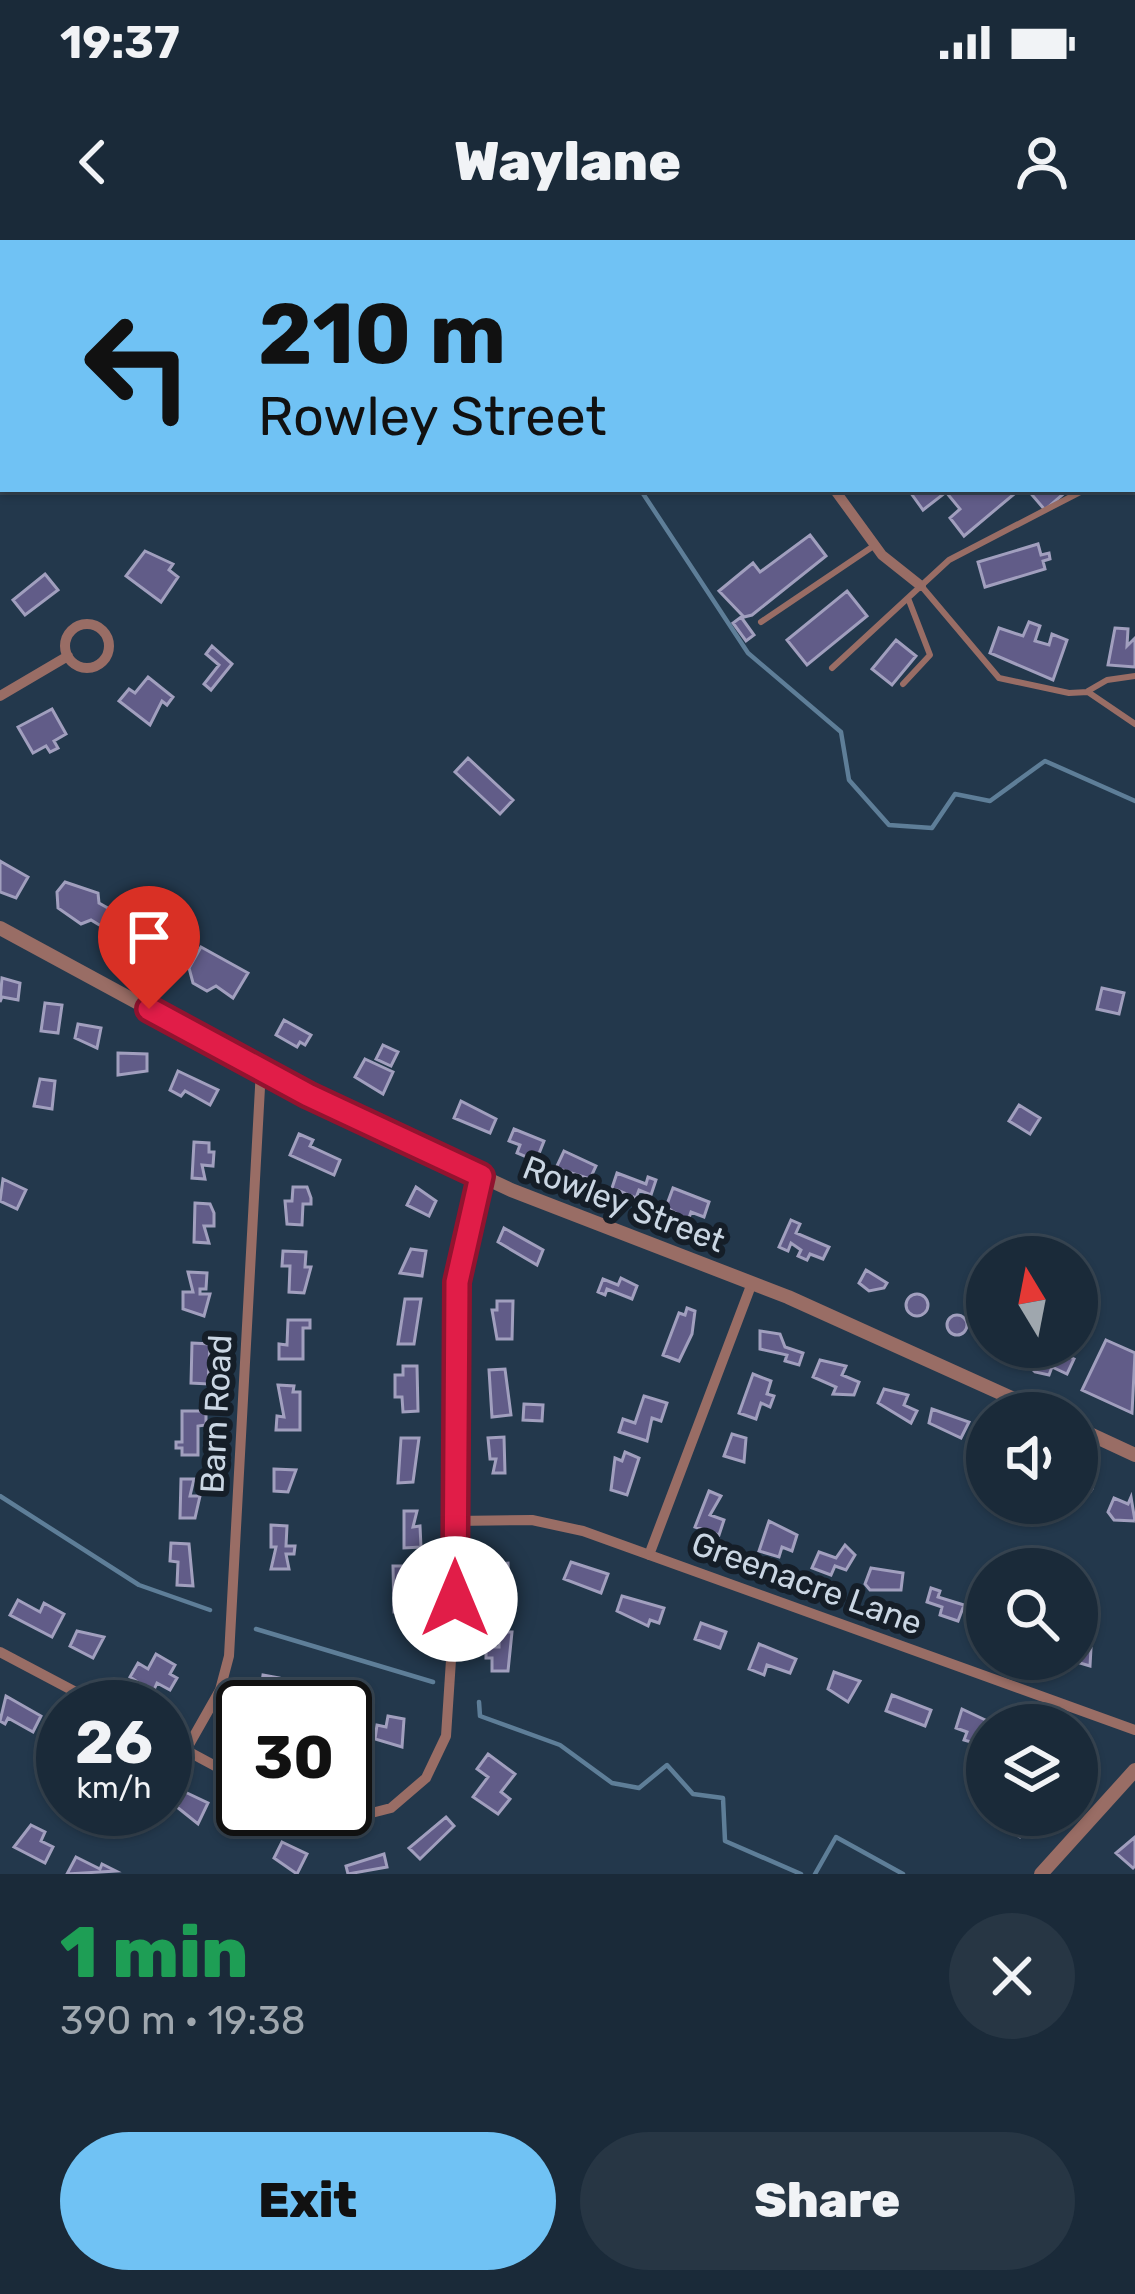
<!DOCTYPE html>
<html lang="en">
<head>
<meta charset="utf-8">
<style>
	:root { --surface:#1a2a39; --page:#273644; --text:#f1f3f6; --muted:#9fa7ae; --line:#384653; --accent:#70c2f4 }
	body { margin:0; font-family:Rubik,sans-serif; background:var(--page); color:var(--text); height:100vh; display:flex; flex-direction:column; font-size:45px; white-space:nowrap }
	* { box-sizing:border-box; margin:0 }
	p { font-size:39px; color:var(--muted) }
	.icon { flex:none; width:66px; height:66px; fill:none; stroke:currentColor; stroke-width:2; stroke-linecap:round; stroke-linejoin:round }
	.map { position:relative; height:1634px; overflow:hidden }
	.details { display:flex; flex-direction:column; background:var(--surface); flex:1 }
	.details>* { flex:none }
	.banner { position:absolute; left:0px; top:0px; width:1137px; height:252px; box-shadow:0 3px 9px #0004,0 0 0 3px var(--line); background:#70c2f4; color:#111; overflow:hidden }
	.needle { width:78px; rotate:350deg }
	.buttons { position:absolute; left:966px; top:996px; display:grid; gap:24px }
	.buttons a { display:grid; place-items:center; width:132px; height:132px; border-radius:50%; background:var(--surface); box-shadow:0 3px 9px #0004,0 0 0 3px var(--line); font-size:60px }
	.speed { position:absolute; left:36px; top:1440px; display:flex; gap:24px; font-size:60px; font-weight:700; text-align:center }
	.speed>* { display:grid; place-content:center; width:156px; height:156px; border-radius:50%; background:var(--surface); box-shadow:0 3px 9px #0004,0 0 0 3px var(--line); line-height:1 }
	.speed small { font-size:30px; font-weight:400 }
	.speed .limit { border:6px solid #111; border-radius:18px; background:#fff; color:#111 }
	.pin { position:absolute; display:grid; place-items:center; width:102px; height:102px; color:#fff; margin:-123px -51px; border-radius:50% 50% 50% 0; rotate:-45deg; box-shadow:0 0 12px #0007 }
	.pin .icon { rotate:45deg }
	.me { position:absolute; width:132px; margin:-66px; rotate:0deg; stroke-linejoin:round; filter:drop-shadow(0 0 9px #0008) }
	.turn { display:flex; align-items:center; gap:42px; height:252px; padding:0 60px; font-size:54px }
	.turn .icon { width:156px; height:156px; stroke-width:2.5 }
	.turn b { display:block; font-size:84px; line-height:102px }
	.round { display:grid; place-items:center; flex:none; width:126px; height:126px; border-radius:63px; background:var(--page) }
	.summary { display:flex; align-items:center; justify-content:space-between; height:204px; padding:0 60px }
	h1 { font-size:72px; font-weight:800; line-height:90px; color:#1e9e55 }
	.button { display:flex; gap:24px; margin-top:auto; padding:24px 60px }
	.button a { flex:1; height:138px; border-radius:72px; background:var(--accent); color:#111; font-size:48px; font-weight:800; line-height:138px; text-align:center }
	.button a+a { background:var(--page); color:var(--text) }
	.status { display:flex; justify-content:space-between; align-items:center; height:84px; padding:0 60px; background:var(--surface); direction:ltr }
	.status svg { height:33px; fill:currentColor }
	header { display:flex; justify-content:space-between; align-items:center; height:156px; padding:0 60px; background:var(--surface); font-size:54px; font-weight:800 }
	.map>svg:first-child { display:block }
</style>
</head>
<body>
<div class="status"><b>19:37</b><svg viewBox="0 0 49 12"><path d="M0 12V9h3v3zM5 12V6h3v6zM10 12V3h3v9zM15 12V0h3v12zM26 1h20v11H26zM47 4h2v5h-2z"/></svg></div>
<header><svg class="icon" aria-label="back" viewBox="0 0 24 24"><path d="M15 5l-7 7 7 7"/></svg>Waylane<svg class="icon" aria-label="person" viewBox="0 0 24 24"><circle cx="12" cy="8" r="4"/><path d="M4 21q1-7 8-7t8 7"/></svg></header>
<div class="map">
<svg width="1135" height="1634" viewBox="0 0 1135 1634">
	<rect width="100%" height="100%" fill="#23384c"/>
	<g fill="none" stroke-linecap="round" stroke-linejoin="round">
		<path stroke="#5e7e98" stroke-width="4.5" d="M492,0L494,3
			M640,249L748,413L841,492L849,540L889,585L932,588L955,554L990,561L1045,521L1135,561
			M0,1256L139,1345L210,1370
			M256,1389L433,1442
			M479,1462L480,1476L560,1505L612,1543L639,1548L667,1525L693,1554L723,1558L725,1601L801,1634
			M815,1634L836,1597L903,1634"/>
	</g>
	<path fill="#615c88" stroke="#a19fbe" stroke-width="3" d="M872,0H951L955,3H876Z
		M908,249H1020L964,296L950,278L960,269L946,252L923,270Z
		M1027,249H1069L1045,270Z
		M810,295L826,316L752,375L744,377L719,351L753,323L760,332Z
		M1038,304L1041,315L1049,313L1050,319L1043,321L1045,329L985,347L978,322Z
		M145,311L173,324L169,330L178,337L161,362L126,336Z
		M45,334L58,350L25,375L13,360Z
		M847,351L867,376L807,425L787,400Z
		M741,377L754,395L746,401L733,383Z
		M1029,382L1040,386L1035,401L1049,405L1052,394L1067,400L1053,440L990,413L999,388L1023,396Z
		M1115,388L1128,389L1127,406L1135,398V427L1108,425Z
		M896,400L916,416L892,445L872,429Z
		M212,406L232,424L211,450L204,444L219,425L206,414Z
		M148,437L173,457L167,465L162,461L150,485L119,461L129,449L135,453Z
		M52,469L66,494L54,501L58,508L50,512L46,506L33,513L18,487Z
		M468,518L513,560L500,574L455,532Z
		M0,621L28,637L16,658L0,652Z
		M65,642L98,653L99,663L115,672L106,689L91,680L81,684L58,668L57,652Z
		M201,707L248,733L233,758L216,746L207,751L193,743L189,728Z
		M2,738L20,743L18,760L2,757L0,762Z
		M1102,748L1124,753L1119,774L1097,769Z
		M45,763L62,765L58,793L41,791Z
		M284,780L311,795L305,805L300,802L297,807L276,795Z
		M78,784L101,788L97,808L75,798Z
		M383,805L398,812L391,826L376,819Z
		M118,813L147,814V831L118,835Z
		M365,819L393,832L383,854L355,837Z
		M178,831L218,850L210,865L185,851L181,856L170,850Z
		M40,839L55,841L52,869L34,866Z
		M461,861L496,879L490,893L454,878Z
		M1019,865L1040,878L1030,894L1009,881Z
		M514,889L544,901L536,921L517,913L520,905L509,901Z
		M299,894L313,900L310,906L340,920L334,935L290,915Z
		M194,902L209,903V912H214L213,926L202,925L205,939L192,938Z
		M564,911L596,926L590,939L556,928Z
		M617,933L646,944L648,937L656,940L651,955L639,950L636,958L612,948Z
		M3,939L26,950L17,969L0,961Z
		M293,947H307L311,958V964H303L302,985L287,984L285,961H292Z
		M416,947L436,961L429,976L407,965Z
		M673,948L709,962L704,977L691,972L688,981L666,967Z
		M195,963L210,964L214,973V986H204L209,1003L194,1002Z
		M791,980L800,984L796,993L829,1007L823,1019L810,1014L807,1020L798,1016L801,1010L791,1003L788,1011L779,1007Z
		M504,988L543,1010L537,1025L498,1002Z
		M411,1009L426,1011L422,1036L400,1033Z
		M283,1011L306,1012L305,1027H311L304,1053L289,1052L290,1026H282Z
		M866,1030L887,1043L884,1048L869,1051L859,1043Z
		M188,1032L207,1033L206,1049H200V1054H210L204,1076L183,1069V1052H193Z
		M621,1038L637,1046L632,1059L607,1049L605,1055L598,1052L603,1039L618,1045Z
		M906 1065a11 11 0 1 1 22 0a11 11 0 1 1-22 0Z
		M405,1059H421L414,1104H398Z
		M497,1061H513L512,1099H497L492,1070H497Z
		M687,1068L695,1071L692,1094L679,1121L663,1115L679,1073L685,1075Z
		M947 1085a10 10 0 1 1 20 0a10 10 0 1 1-20 0Z
		M288,1080H310V1088H303V1119H279V1104L287,1105Z
		M760,1091L780,1094L785,1107L803,1113L799,1125L785,1121L787,1115L760,1109Z
		M1106,1100L1135,1113L1132,1173L1082,1150Z
		M192,1103L210,1104L208,1144L191,1143Z
		M1036,1107L1053,1115L1060,1107L1068,1110L1065,1115L1074,1119L1067,1134L1052,1127L1049,1135L1035,1132L1028,1125Z
		M820,1120L846,1126L842,1135L859,1142L854,1155L833,1154L836,1147L813,1137Z
		M403,1126H417L418,1171L403,1172L402,1157H395V1135H403Z
		M505,1129L511,1175L492,1177L489,1130Z
		M753,1134L771,1141L767,1154L774,1156L770,1167L761,1163L756,1179L739,1173Z
		M278,1145L294,1146L293,1152H300V1190H276L277,1176L284,1177Z
		M884,1149L908,1155L904,1165L917,1171L911,1183L878,1163Z
		M644,1156L667,1163L661,1181L652,1178L647,1201L619,1192L623,1179L635,1183Z
		M524,1164L543,1165L542,1181L523,1180Z
		M932,1169L969,1182L961,1198L929,1183Z
		M182,1171H206V1185L198,1186V1215H182V1208H176V1202H182Z
		M732,1194L746,1198L744,1222L724,1216Z
		M504,1197L505,1233H493L496,1219H490L488,1198Z
		M401,1198H419L413,1242L398,1243Z
		M625,1212L639,1218L627,1255L611,1250L615,1218L622,1221Z
		M274,1229L296,1230L288,1252L274,1251Z
		M1075 1245a9 9 0 1 1 18 0a9 9 0 1 1-18 0Z
		M181,1239H194L190,1256H200L195,1278H180Z
		M709,1251L721,1256L710,1275L724,1280L719,1295L695,1287Z
		M1131,1257L1135,1281L1114,1280L1108,1272L1114,1258L1128,1264Z
		M404,1271H417L413,1287L420,1286L421,1307L404,1308Z
		M769,1281L797,1295L792,1311L782,1307L779,1317L759,1311Z
		M271,1285L287,1286L286,1306H295L294,1314H286L289,1329H271L276,1307H271Z
		M171,1303L189,1304L193,1346L177,1345L178,1322L170,1321Z
		M845,1305L855,1315L846,1330L835,1326L831,1335L812,1328L819,1312L836,1318Z
		M571,1322L608,1334L601,1353L564,1339Z
		M508,1323L509,1360H492L488,1337H500L495,1324Z
		M393,1326H406L403,1349H414L409,1373L394,1372Z
		M871,1328L903,1333L901,1350H870L865,1344Z
		M931,1348L940,1351L938,1357L964,1365L958,1381L940,1375L942,1367L927,1362Z
		M622,1356L664,1368L659,1383L650,1380L648,1386L617,1371Z
		M18,1360L40,1372L44,1363L64,1374L52,1397L10,1375Z
		M701,1383L726,1392L720,1408L695,1399Z
		M77,1391L104,1397L93,1418L70,1406Z
		M499,1392H512L508,1431H492V1418H486V1407H499Z
		M1077,1402L1091,1408L1090,1426L1070,1420L1077,1419Z
		M759,1404L796,1419L790,1433L767,1425L764,1435L749,1429Z
		M156,1414L175,1425L170,1434L177,1438L170,1450L157,1443L153,1452L130,1437L138,1423L148,1429Z
		M834,1432L860,1441L848,1462L828,1449Z
		M263,1435L279,1438L275,1459L260,1457Z
		M892,1455L931,1470L925,1486L886,1471Z
		M6,1456L41,1476L33,1492L8,1478L5,1484L0,1481Z
		M962,1469L996,1485H987V1498L977,1495L974,1503L964,1500L967,1492L956,1488Z
		M388,1476L404,1479L402,1507L375,1499L377,1485L386,1487Z
		M488,1514L515,1534L501,1552L510,1559L498,1574L473,1557L488,1537L477,1529Z
		M185,1552L208,1563L198,1584L177,1567Z
		M1026,1575L1037,1583L1020,1597L987,1576Z
		M446,1577L454,1586L420,1619L409,1608Z
		M31,1585L45,1592L41,1601L53,1607L45,1623L14,1607Z
		M1135,1597V1626L1133,1628L1116,1613Z
		M282,1602L307,1614L297,1634L274,1618Z
		M384,1614L387,1627L348,1634L346,1626Z
		M76,1617L100,1629L102,1624L116,1631L67,1634Z"/>
	<g fill="none" stroke-linecap="round" stroke-linejoin="round">
		<path stroke="#996d65" stroke-width="6" d="M1090,0L1093,3
			M850,3V0
			M1134,38L1135,39
			M923,348L999,438L1069,453L1088,452L1135,484
			M761,382L875,305
			M832,428L949,320L1086,249
			M903,444L930,415L908,358
			M1088,451L1107,440L1135,436"/>
		<path stroke="#996d65" stroke-width="10" d="M683,0L685,3
			M817,3L818,0
			M834,249L882,315L921,346
			M65 406a22 22 0 1 1 44 0a22 22 0 1 1-44 0Z
			M0,456L68,416
			M455,1281L532,1280L583,1291L1135,1490
			M649,1315L752,1043
			M0,1412L104,1467
			M165,1499L243,1541
			M186,1510L220,1450L229,1416L261,829
			M304,1569L352,1578L391,1568L426,1538L446,1496L455,1359L457,1042L481,936"/>
		<path stroke="#996d65" stroke-width="14" d="M0,688L308,855L511,950L788,1057L1045,1173
			M1077,1188L1135,1215
			M1041,1634L1135,1530"/>
	</g>
	<g fill="none" stroke-linecap="round" stroke-linejoin="round">
		<defs>
			<path id="route" d="M149,769L308,855L481,936L457,1042L455,1359"/>
		</defs>
		<use href="#route" stroke="#92132f" stroke-width="30"/>
		<use href="#route" stroke="#e11d48" stroke-width="21"/>
	</g>
	<g text-anchor="middle" dominant-baseline="central" stroke-width="12" stroke-linejoin="round" paint-order="stroke">
		<g font-size="33" fill="#cad6e3" stroke="#151e28">
			<text transform="translate(624 964) rotate(21)">Rowley Street</text>
			<text transform="translate(216 1174) rotate(-87)">Barn Road</text>
			<text transform="translate(807 1343) rotate(20)">Greenacre Lane</text>
		</g>
	</g>
</svg>
<div class="buttons">
<a><svg class="needle" viewBox="-14 -14 28 28"><path d="M0-13l5 13h-10z" fill="#e53935"/><path d="M0 13l5-13h-10z" fill="#9fa7ae"/></svg></a>
<a><svg class="icon" aria-label="sound" viewBox="0 0 24 24"><path d="M4 9h4l5-4v14l-5-4H4zM17 9q2 3 0 6"/></svg></a>
<a><svg class="icon" aria-label="search" viewBox="0 0 24 24"><circle cx="10" cy="10" r="6"/><path d="M15 15l6 6"/></svg></a>
<a><svg class="icon" aria-label="layers" viewBox="0 0 24 24"><path d="M12 4l9 5-9 5-9-5zM3 14l9 5 9-5"/></svg></a>
</div>
<div class="speed"><div>26<small>km/h</small></div><div class="limit">30</div></div>
<div class="pin" style="left:149px;top:769px;background:#d93025"><svg class="icon" aria-label="arrive" viewBox="0 0 24 24"><path d="M6 21V4h12l-3 4 3 4H6"/></svg></div>
<svg class="me" style="left:455px;top:1359px" viewBox="-20 -20 40 40"><circle r="19" fill="#fff"/><path d="M0-13L10 11 0 6-10 11z" fill="#e11d48"/></svg>
<div class="banner">
<div class="turn"><svg class="icon" aria-label="left" viewBox="0 0 24 24"><path d="M17 20v-9H6M10 6l-5 5 5 5"/></svg><div><b>210 m</b>Rowley Street</div></div>
</div>
</div>
<section class="details">
<div class="summary"><div><h1>1 min</h1><p>390 m · 19:38</p></div><a class="round"><svg class="icon" aria-label="close" viewBox="0 0 24 24"><path d="M6 6l12 12M18 6L6 18"/></svg></a></div>
<div class="button"><a>Exit</a><a>Share</a></div>
</section>
</body>
</html>
